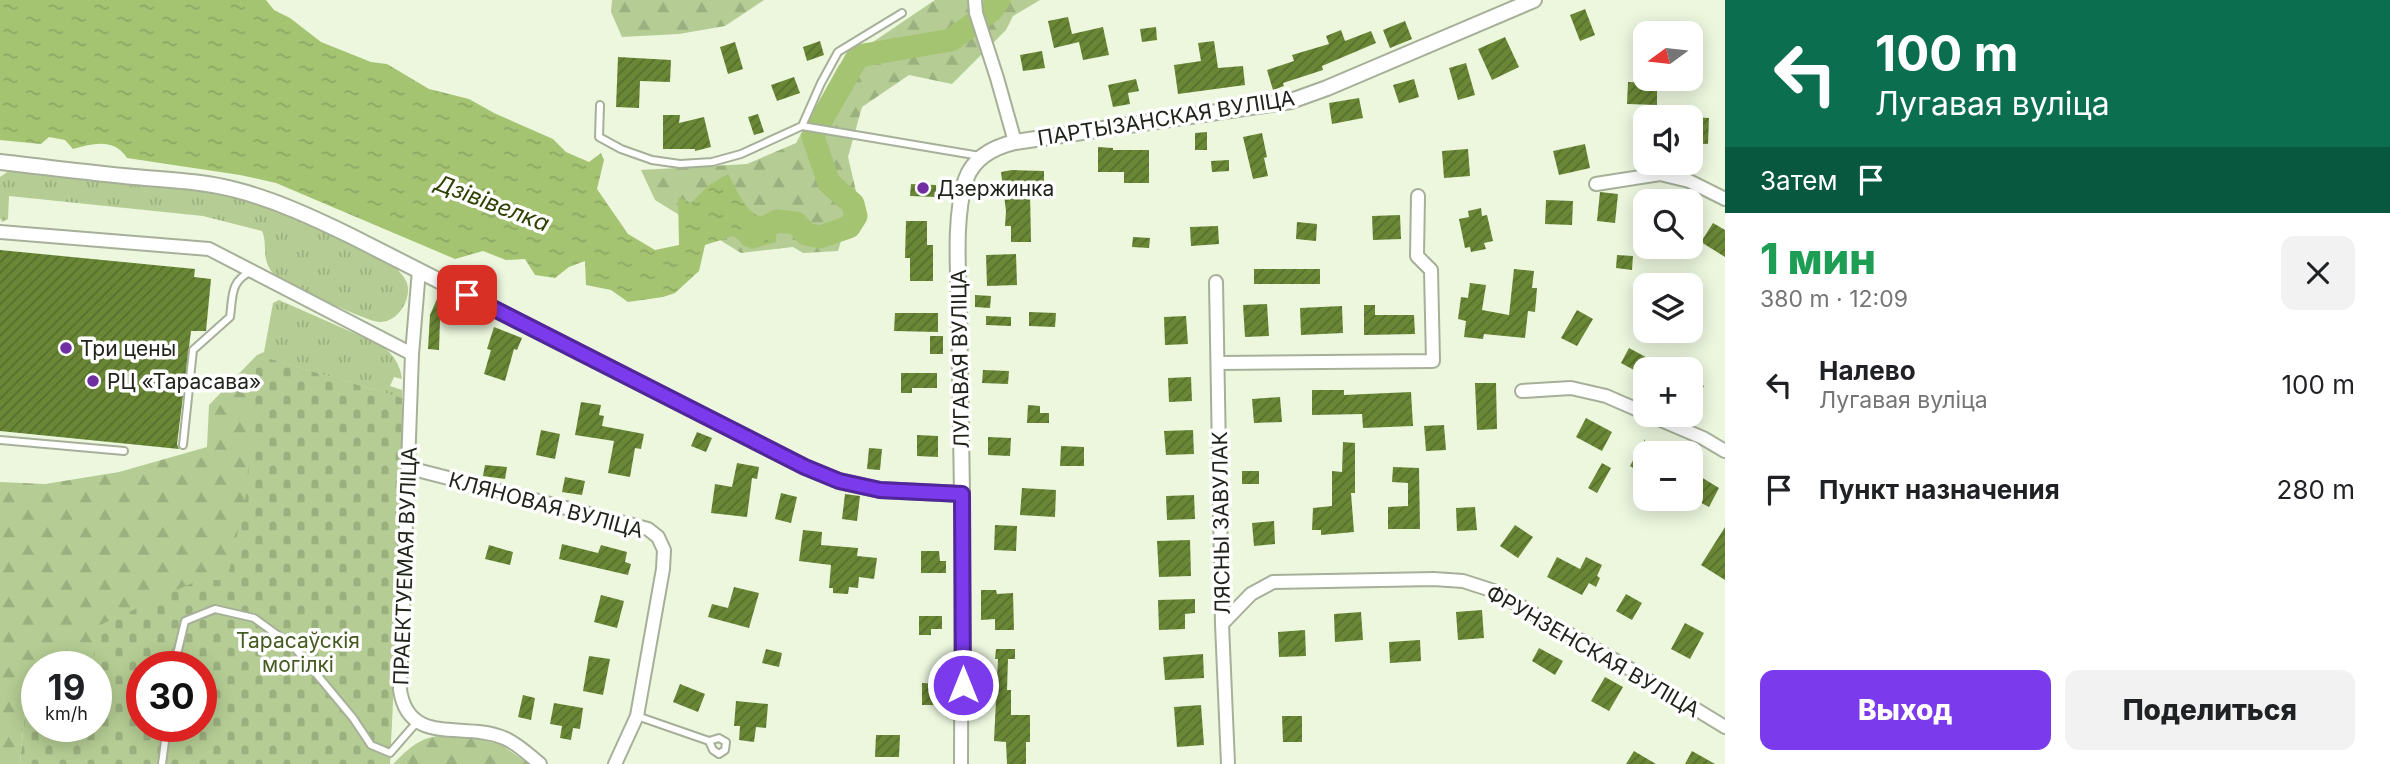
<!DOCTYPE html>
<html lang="ru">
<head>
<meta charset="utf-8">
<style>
	:root { --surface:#fff; --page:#f2f2f2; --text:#202124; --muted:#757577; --accent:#7c3aed }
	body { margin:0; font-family:Inter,sans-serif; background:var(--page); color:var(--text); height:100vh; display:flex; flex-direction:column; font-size:26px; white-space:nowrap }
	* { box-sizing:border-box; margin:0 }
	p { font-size:23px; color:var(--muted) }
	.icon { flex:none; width:38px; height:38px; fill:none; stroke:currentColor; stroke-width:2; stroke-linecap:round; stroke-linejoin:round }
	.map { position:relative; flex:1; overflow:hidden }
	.drawer { display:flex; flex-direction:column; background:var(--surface); width:665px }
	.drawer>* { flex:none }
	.banner { background:#0b6e4f; color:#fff; overflow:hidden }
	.needle { width:46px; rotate:255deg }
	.tools { position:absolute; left:1633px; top:21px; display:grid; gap:14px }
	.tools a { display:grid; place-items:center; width:70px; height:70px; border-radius:14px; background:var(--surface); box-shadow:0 4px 18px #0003; font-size:35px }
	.speed { position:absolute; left:21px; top:651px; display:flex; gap:14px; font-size:35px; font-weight:700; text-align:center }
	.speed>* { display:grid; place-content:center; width:91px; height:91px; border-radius:50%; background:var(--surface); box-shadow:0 4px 18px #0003; line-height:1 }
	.speed small { font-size:18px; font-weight:400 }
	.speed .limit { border:10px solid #d22; background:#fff; color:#111 }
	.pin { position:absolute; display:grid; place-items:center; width:60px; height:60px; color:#fff; margin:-30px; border-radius:14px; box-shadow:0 4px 10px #0006 }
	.me { position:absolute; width:77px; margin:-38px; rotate:0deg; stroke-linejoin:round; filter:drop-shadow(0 0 5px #0008) }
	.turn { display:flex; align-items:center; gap:24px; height:147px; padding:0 35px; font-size:32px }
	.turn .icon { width:91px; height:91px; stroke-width:2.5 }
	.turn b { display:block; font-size:49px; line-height:60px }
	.then { display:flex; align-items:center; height:66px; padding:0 35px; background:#0003; gap:14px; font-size:26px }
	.round { display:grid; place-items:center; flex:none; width:74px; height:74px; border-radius:14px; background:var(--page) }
	.summary { display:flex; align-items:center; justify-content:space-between; height:119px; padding:0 35px }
	h1 { font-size:42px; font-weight:800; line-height:52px; color:#1e9e55 }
	.primary-button { display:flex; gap:14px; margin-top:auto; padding:14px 35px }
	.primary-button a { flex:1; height:80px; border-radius:14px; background:var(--accent); color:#fff; font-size:28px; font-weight:800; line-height:80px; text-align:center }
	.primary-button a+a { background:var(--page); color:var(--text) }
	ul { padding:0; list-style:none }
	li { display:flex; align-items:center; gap:21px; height:105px; padding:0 35px }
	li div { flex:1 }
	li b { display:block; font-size:26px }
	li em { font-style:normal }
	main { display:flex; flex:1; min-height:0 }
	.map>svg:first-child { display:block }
</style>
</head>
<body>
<main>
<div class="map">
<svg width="1725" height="764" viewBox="0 0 1725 764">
	<defs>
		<pattern id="grass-tufts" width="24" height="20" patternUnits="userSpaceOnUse" patternTransform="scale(1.75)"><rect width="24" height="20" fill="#b5cd94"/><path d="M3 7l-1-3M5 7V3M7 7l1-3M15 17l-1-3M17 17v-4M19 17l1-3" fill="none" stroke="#9bb07f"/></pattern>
		<pattern id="forest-firs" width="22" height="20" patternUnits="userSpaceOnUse" patternTransform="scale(1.75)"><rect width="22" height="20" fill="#b5cd94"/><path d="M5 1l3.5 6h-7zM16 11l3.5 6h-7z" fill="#9bb07f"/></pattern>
		<pattern id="cemetery-stones" width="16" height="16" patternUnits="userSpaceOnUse" patternTransform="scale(1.75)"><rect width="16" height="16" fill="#b5cd94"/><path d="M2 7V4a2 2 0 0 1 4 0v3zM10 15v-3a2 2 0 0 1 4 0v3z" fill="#9bb07f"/></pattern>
		<pattern id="water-ripples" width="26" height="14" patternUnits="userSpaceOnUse" patternTransform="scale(1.75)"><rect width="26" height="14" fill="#a4c472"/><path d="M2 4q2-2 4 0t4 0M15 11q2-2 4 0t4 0" fill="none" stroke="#8da862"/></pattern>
		<pattern id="building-hatch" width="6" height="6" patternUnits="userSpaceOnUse" patternTransform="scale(1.75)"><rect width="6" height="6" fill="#6a8736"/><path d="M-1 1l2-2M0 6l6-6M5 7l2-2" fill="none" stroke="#576e2d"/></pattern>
	</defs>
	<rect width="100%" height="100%" fill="#ecf7de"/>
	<path fill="url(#grass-tufts)" d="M10,170L224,194L303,220L394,266C399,271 404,276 407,283C412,299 398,323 379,322C366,321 279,281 272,272C261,258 268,244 262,231L203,216L9,196L8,219L2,222L0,218V177Z
		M279,300L381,345C393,354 400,364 402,379L394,377L390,386L402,390V398L257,355L264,352L273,303Z"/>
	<path fill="url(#forest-firs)" d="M612,0H764L725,26L679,34L622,37L611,12Z
		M935,0H1040L1013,16L1006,30L952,84L909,75L862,107L848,157L856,191L838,251L803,253L793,247L741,253L655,200L641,170L747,164L796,143L839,65Z
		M257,355L402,398L390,764L201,726V667L92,663L82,667H37V683L27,686L20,764H0V482L45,484L119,472L207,447L209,405Z
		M456,734L500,744L529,764H393C416,741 423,736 456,734Z"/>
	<path fill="url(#cemetery-stones)" fill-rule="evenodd" d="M257,355L402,398L403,494L390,764H20L27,686L37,683V726H96V667H82L92,663L100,625L201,579L227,581L246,495ZM142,667H201V726H142Z"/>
	<path fill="url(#water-ripples)" d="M0,0H266L274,10L290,18L321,42L371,62L387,64L429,89L469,99L494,113L553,139L566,152L589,162L601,153L604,160L597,189L628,234L655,250L679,245L678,197L691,203L709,185L728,174C743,200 744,216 777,221L776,242L752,249L733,236L705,245L699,271L675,293L663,297L628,302L611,290L586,285L585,261L569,267L555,278L535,275L525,259L506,260L483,251L455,259L276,183L240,175L127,158C114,138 94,143 73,149L65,140L49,137L41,144L0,140Z"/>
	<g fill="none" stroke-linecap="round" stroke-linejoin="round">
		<path stroke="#a4c472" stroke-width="23" d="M821,121L858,56L951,40L992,10L999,0
			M750,236L777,221L796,223L806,234L820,237L849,227L856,216L853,204L829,183L813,137L815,132"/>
	</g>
	<path fill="url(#building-hatch)" d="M1585,9L1595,35L1580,41L1570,15Z
		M1068,17L1072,34L1103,27L1109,55L1083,60L1079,42L1054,48L1048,21Z
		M1405,21L1412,39L1390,48L1383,30Z
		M1156,27L1157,40L1142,42L1140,29Z
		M1341,30L1345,41L1371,31L1376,43L1322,66L1323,70L1283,83L1284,86L1273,90L1267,70L1294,61L1292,55L1329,44L1326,36Z
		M1505,37L1519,67L1492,80L1478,49Z
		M820,41L824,55L807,61L803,47Z
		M1214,41L1218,68L1243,66L1245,85L1178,94L1174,65L1201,61L1198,43Z
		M735,42L743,69L728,74L720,47Z
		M1042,51L1045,68L1023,71L1020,55Z
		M618,57L671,60L670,82L640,81L639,108L616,107Z
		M1466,63L1475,95L1458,100L1449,68Z
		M794,77L800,93L777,101L771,85Z
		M1136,79L1139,91L1128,93L1130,104L1113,107L1108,85Z
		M1414,79L1419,97L1399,103L1393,85Z
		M1628,82L1657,83V105L1627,104Z
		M1359,98L1363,118L1332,124L1329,103Z
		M758,114L764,132L754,135L748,117Z
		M663,115H680L679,123L704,117L711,147L695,151V149H663Z
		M1690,117L1709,118L1708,144L1690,143Z
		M1207,132V150H1195V133Z
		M1262,133L1267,157L1264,158L1268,176L1253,179L1243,137Z
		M1585,144L1590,168L1559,175L1553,151Z
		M1098,147L1113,148V150H1149V183H1124V172H1098Z
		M1468,149L1470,176L1444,178L1442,151Z
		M1229,160V171L1212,172L1211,161Z
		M1012,170L1044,171V192H1030L1031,242H1011V226H1005L1006,211L1001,172Z
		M911,184L936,185V197L910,196Z
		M1600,192L1618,194L1615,223L1597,221Z
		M1546,200L1573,201L1572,225L1545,224Z
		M1481,208L1482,216L1487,215L1493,241L1484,243L1486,249L1471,252L1470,247L1465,248L1459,219L1469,217L1468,211Z
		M1400,215L1401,239L1373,240L1372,216Z
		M906,221H927V245H933V281H910V258H905Z
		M1297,222L1317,224L1316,241L1296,239Z
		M1713,223L1725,230V257L1701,242Z
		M1218,226L1219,244L1191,246L1190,227Z
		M1133,237L1150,238L1149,248L1132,247Z
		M0,250L195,269L194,277L211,279L206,331H191L177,444L179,449L0,431Z
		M1016,254L1017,285L987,286L986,255Z
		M1617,255L1633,256L1632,270L1616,268Z
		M1254,269H1320V284H1254Z
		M1514,269L1534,271L1532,288H1537L1535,312L1528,311L1525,338L1484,334L1483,339L1464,337L1466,321L1458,319L1461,297L1468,298L1470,283L1486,285L1482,310L1509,315Z
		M440,292L442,293L441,302L458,309L452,324L440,319L439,350L428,349L430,315Z
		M975,295L991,296L990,308L975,307Z
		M1267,304L1269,336L1245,337L1243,305Z
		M1364,305H1375V315H1414L1415,334L1364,335Z
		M1342,306L1343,333L1301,335L1300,308Z
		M1577,310L1593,319L1577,346L1561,338Z
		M1029,312L1056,313L1055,327L1029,326Z
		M895,313H938V332L894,331Z
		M986,316L1011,317V326L986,325Z
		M1186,316L1188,344L1165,345L1164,317Z
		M494,327L522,338L517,350L514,349L505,381L484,374L491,350L487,349Z
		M930,336H943V354H930Z
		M1629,348L1655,362L1651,369H1645V376L1621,363Z
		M983,370L1009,371L1008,384L982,383Z
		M901,373H937V388H912V393H901Z
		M1191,377L1192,401L1169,402L1168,378Z
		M1690,379L1704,386L1690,411Z
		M1475,383H1496L1497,429L1477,430Z
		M1312,390H1344V395L1411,392L1413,426L1363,428L1362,414L1312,415Z
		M1280,397L1282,422L1254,423L1252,399Z
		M581,402L601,405L599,415L604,416L602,426L644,434L641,449L635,448L630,477L608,473L614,441L575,435Z
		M1028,405L1040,406V413H1049V423H1027Z
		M1586,418L1612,432L1602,451L1576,437Z
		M1444,425L1446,450L1426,451L1424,426Z
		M541,430L560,434L555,459L536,455Z
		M1193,430L1194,454L1166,455L1164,431Z
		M697,432L712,438L706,452L691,446Z
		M917,435L938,436V457L917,456Z
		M988,437L1011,438L1010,456L988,455Z
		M1645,439V475L1630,466Z
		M1343,442L1355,443V493H1351L1354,532L1321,535V530H1312L1313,508L1332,506V471L1342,472Z
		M1061,446L1084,447V466H1060Z
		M869,448L882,449L880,470L867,469Z
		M737,463L759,467L757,479L752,478L747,517L711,513L715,484L732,487Z
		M1602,463L1611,468L1597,493L1588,488Z
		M485,465L507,467L505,479L483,476Z
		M1393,467L1419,468L1420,529H1388V507L1408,506V483L1392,482Z
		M1242,471H1259V484H1242Z
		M1696,474L1719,488L1709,507L1690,497V484Z
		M565,477L585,481L582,495L562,492Z
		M1022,488L1056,490L1055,517L1020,515Z
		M781,493L797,497L791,523L775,519Z
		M845,494L860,496L857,521L842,519Z
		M1194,495L1195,519L1167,520L1166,496Z
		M1475,507L1477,530L1457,531L1456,508Z
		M1274,521L1275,544L1254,546L1252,523Z
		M995,525L1017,526L1016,551L994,550Z
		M1515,525L1533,537L1518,558L1500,546Z
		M1725,527V580L1701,565Z
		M803,530L822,532L821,545L858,548L857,556L877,558L874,579L859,577L858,588L849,587L848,594L833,593V588H829L831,565L799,561Z
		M1190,540L1191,576L1159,577L1157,541Z
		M562,544L598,553L601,545L627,552L625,562L631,564L628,575L559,559Z
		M489,545L513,552L510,565L485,559Z
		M921,551H939L940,561H946V573H921Z
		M1557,557L1580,569L1586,557L1602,565L1597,576L1600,578L1596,587L1589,583L1582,595L1547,577Z
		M734,587L759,593L749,628L708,617L712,604L728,608Z
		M981,590H996L997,594L1013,593L1014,630H995V619L981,620Z
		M1626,594L1642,603L1632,620L1616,611Z
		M601,595L624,601L617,628L594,622Z
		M1195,599V613L1185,614V629L1159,630L1158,600Z
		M1482,610L1484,638L1458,640L1456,612Z
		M1361,612L1363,640L1335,642L1334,614Z
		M919,616H942V629H931V635H919Z
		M1685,623L1704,633L1690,659L1671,649Z
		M1305,630L1306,656L1279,657L1278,632Z
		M1420,640L1421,661L1390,663L1389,642Z
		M1539,648L1563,661L1555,675L1532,661Z
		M766,649L782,653L779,667L762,663Z
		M996,649H1015V659H1008L1007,690H1011V715H1030V742H1026V764H1007L1006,742L994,741L998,659H995Z
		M1203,654L1204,678L1165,680L1163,657Z
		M589,656L610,659L603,695L583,691Z
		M1605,677L1623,687L1609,711L1591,701Z
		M922,683L940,684V690H944V705H922Z
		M680,684L705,694L698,712L673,702Z
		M523,695L535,698L531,720L518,717Z
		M736,701L768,704L766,728L756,727L754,742L739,740L740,726H734Z
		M554,703L583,708L580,729L573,728L571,740L560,738L562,726L550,724Z
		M1201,705L1204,745L1177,747L1174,707Z
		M1282,716H1302V742H1283Z
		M876,735H900L899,757H875Z
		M1634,751L1656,764H1626Z
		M1692,751L1715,764H1685Z"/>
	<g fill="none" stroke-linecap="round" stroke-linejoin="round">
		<defs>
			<path id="service" d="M600,105L599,137L621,149L652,160L680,164L712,162L741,154L802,126L980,156
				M802,126L821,83L838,52L902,13
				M0,440L124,451
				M183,445L193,350L230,317C233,295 230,281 252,271
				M174,667L185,621L215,609L254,618L294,647L353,718L371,745L390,753L417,722
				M637,716L709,741L713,750L719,754L725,750L726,742L719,738L709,741
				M162,764L167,726"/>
			<path id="minor" d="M975,0L976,13L997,78L1015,142
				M1596,184L1660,174L1689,181L1725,199
				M0,232L209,249L412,354
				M419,270L412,354L400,690C409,747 464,721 504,738C517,743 529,755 540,764
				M1216,282L1222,624L1228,764
				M1219,363L1433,361L1431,270L1417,256L1418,196
				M1522,391L1571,388L1606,396L1645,413
				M1649,415L1703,438L1725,451
				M409,468L648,529L658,537L664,550L663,569L637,716L615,764
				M1222,624L1251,594L1273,582L1434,579L1463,581L1494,591L1630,669L1725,727
				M961,764L962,494"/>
			<path id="tertiary" d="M0,162C45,167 89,173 134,177C167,180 203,181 236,190C275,200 314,218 351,236L805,467L839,481L880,490L962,494C961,431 960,369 959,307C958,268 954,215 966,179C974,157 994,147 1015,142L1291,101L1327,88L1534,0"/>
		</defs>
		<use href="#service" stroke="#a6b099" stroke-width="10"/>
		<use href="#minor" stroke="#a6b099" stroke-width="16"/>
		<use href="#tertiary" stroke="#a6b099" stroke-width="18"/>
		<use href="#service" stroke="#fff" stroke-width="6"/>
		<use href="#minor" stroke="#fff" stroke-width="12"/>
		<use href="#tertiary" stroke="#fff" stroke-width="14"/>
	</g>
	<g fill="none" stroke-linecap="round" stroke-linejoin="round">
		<defs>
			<path id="route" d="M467,295L805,467L839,481L880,490L962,494L963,685"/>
		</defs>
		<use href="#route" stroke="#51269a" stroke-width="18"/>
		<use href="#route" stroke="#7c3aed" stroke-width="12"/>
	</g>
	<g fill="#702ea2" stroke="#fff" stroke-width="2.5">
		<circle cx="923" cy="188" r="7"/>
		<circle cx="66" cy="348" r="7"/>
		<circle cx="93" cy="381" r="7"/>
	</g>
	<g text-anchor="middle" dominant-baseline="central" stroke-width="7" stroke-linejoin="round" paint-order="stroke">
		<g font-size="21" fill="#20241b" stroke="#fff">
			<text transform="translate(1166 118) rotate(-9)">ПАРТЫЗАНСКАЯ ВУЛІЦА</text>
			<text transform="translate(960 359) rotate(-91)">ЛУГАВАЯ ВУЛІЦА</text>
			<text transform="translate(546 505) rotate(15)">КЛЯНОВАЯ ВУЛІЦА</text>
			<text transform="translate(1221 523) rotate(-91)">ЛЯСНЫ ЗАВУЛАК</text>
			<text transform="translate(405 566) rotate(-88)">ПРАЕКТУЕМАЯ ВУЛІЦА</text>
			<text transform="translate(1593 651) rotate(30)">ФРУНЗЕНСКАЯ ВУЛІЦА</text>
		</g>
		<g font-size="21" fill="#20241b" stroke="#fff" text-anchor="start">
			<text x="937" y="188">Дзержинка</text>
			<text x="80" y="348">Три цены</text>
			<text x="107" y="381">РЦ «Тарасава»</text>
		</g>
		<g font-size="21" fill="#465b22" stroke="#fff">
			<text x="298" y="640">Тарасаўскія<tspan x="298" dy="24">могілкі</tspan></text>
		</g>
		<g font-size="23" font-style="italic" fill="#2f4204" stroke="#fff">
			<text transform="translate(492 203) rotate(21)">Дзівівелка</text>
		</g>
	</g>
</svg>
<div class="tools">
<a><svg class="needle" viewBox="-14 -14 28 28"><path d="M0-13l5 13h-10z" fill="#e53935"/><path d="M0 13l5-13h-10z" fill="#757577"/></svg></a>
<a><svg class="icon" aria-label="sound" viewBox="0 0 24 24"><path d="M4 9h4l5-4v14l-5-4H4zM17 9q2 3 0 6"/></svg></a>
<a><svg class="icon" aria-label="search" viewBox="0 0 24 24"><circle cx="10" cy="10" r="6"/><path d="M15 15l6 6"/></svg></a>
<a><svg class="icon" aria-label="layers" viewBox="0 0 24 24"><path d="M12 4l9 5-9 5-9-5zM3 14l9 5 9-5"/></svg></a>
<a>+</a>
<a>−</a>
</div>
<div class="speed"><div>19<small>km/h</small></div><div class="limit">30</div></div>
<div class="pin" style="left:467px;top:295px;background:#d93025"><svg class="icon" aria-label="arrive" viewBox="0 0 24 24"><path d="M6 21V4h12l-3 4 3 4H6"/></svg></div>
<svg class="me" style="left:963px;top:685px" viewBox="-20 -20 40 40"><circle r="17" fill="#7c3aed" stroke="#fff" stroke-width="3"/><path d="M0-11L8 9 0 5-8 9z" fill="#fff"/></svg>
</div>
<section class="drawer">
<div class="banner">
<div class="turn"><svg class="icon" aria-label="left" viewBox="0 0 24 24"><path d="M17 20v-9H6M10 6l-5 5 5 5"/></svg><div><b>100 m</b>Лугавая вуліца</div></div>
<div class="then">Затем<svg class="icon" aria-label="arrive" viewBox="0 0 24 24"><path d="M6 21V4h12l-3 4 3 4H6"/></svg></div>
</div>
<div class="summary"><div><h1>1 мин</h1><p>380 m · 12:09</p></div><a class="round"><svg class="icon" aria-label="close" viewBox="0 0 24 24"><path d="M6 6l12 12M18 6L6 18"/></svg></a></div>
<ul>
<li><svg class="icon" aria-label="left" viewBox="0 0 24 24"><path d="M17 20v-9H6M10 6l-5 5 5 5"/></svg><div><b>Налево</b><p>Лугавая вуліца</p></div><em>100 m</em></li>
<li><svg class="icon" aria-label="arrive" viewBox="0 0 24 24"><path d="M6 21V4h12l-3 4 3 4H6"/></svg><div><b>Пункт назначения</b></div><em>280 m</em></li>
</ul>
<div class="primary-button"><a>Выход</a><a>Поделиться</a></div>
</section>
</main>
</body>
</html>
